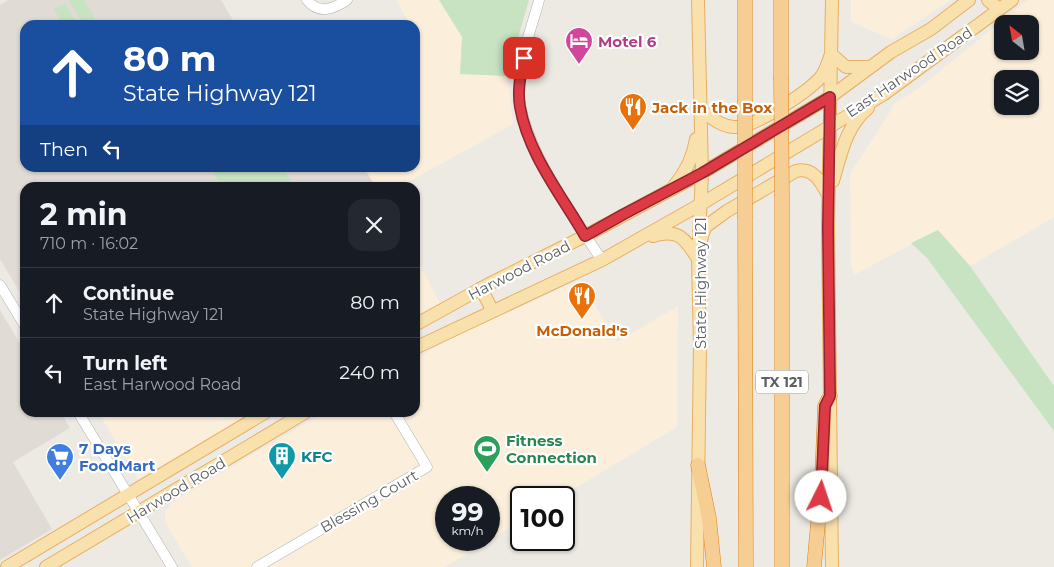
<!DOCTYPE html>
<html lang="en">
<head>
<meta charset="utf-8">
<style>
	:root { --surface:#171b24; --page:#242831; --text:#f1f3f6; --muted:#9ea1a6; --line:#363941 }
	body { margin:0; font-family:Montserrat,sans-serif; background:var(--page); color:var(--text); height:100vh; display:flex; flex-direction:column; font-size:19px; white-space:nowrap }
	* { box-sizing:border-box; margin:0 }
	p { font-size:16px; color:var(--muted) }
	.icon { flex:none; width:28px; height:28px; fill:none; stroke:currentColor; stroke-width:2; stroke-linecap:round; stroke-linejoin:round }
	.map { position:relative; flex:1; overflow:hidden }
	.details { position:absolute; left:20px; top:182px; width:400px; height:235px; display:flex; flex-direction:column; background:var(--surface); border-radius:15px; box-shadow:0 1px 4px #0004 }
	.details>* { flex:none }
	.guide { position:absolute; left:20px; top:20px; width:400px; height:152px; border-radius:15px; box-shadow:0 1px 4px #0004; background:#1a4fa0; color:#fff; overflow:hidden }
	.needle { width:32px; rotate:329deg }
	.fabs { position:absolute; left:994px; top:15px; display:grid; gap:10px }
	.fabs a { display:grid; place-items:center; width:45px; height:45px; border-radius:10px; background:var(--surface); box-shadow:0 1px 4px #0004; font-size:25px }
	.speed { position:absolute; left:435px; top:486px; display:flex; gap:10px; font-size:25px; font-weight:700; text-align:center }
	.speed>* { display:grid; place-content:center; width:65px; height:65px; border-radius:50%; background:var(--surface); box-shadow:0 1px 4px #0004; line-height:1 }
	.speed small { font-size:12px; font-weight:400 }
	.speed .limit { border:2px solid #111; border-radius:8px; background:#fff; color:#111 }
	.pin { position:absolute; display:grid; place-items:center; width:42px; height:42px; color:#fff; margin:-21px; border-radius:10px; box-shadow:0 2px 8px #0006 }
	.me { position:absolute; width:55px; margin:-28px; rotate:4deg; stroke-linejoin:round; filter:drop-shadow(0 0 4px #0008) }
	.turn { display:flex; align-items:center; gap:18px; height:105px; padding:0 20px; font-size:22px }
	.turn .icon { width:65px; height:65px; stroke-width:2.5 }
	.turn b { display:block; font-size:35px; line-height:42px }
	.then { display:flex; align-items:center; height:48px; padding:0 20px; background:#0003; gap:10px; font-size:19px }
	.round { display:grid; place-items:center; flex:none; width:52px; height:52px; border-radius:15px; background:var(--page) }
	.summary { display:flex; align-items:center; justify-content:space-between; height:85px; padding:0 20px }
	h1 { font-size:30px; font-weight:700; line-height:38px }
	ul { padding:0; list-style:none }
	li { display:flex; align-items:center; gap:15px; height:70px; padding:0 20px; border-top:1px solid var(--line) }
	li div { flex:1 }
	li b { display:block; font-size:19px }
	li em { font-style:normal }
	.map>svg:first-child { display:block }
</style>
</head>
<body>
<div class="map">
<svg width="1054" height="567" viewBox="0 0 1054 567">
	<rect width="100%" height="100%" fill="#edeae4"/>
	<path fill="#fbefdb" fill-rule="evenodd" d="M396,0H439L462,37L460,74L507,76L513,124L399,187H376L364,168H415V25H400L408,21Z
		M851,0H951L892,39L851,22Z
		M1028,0H1054V217L970,266L938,230L854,275L851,263L850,174L895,104L923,85ZM1002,24H1030V51H1002ZM1002,79H1030V106H1002Z
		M415,256L440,303L415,317Z
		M580,280L617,342L678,306L677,427L560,497L521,498V521L445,567H192L165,522V512L175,500L324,413L415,412V359L455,336ZM446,498H489V540H446Z
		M99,413H252L138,479Z"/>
	<path fill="#e0dbd5" d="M8,0H221L236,25H25V168H364L376,187L25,188V301L0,259V5Z
		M0,310L25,352V412L61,413L70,428L13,462L52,529L0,560Z"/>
	<path fill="#c7e3c2" d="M69,0H84L95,18L83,25Z
		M439,0H529L507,76L460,74L462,37Z
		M65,3L78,25H63L54,9Z
		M211,168H283L295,187H222Z
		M938,230L970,266L1054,386V431L927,258L911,243Z"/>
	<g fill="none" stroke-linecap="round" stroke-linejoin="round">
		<defs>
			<path id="minor" d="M307,0C319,15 333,9 347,0
				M539,0C532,28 518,60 519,90C519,140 573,218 602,260
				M0,285L25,326
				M78,412L172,567
				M257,567L427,467L394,412"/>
			<path id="major" d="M832,0L828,228L832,567
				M988,0L999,9
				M701,110C712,118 720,126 734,127C753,129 807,92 820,78C825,73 828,62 831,54L846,67H870
				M833,181C841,154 846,126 868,108
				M674,186C686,172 693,158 696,139
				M653,236C679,228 685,239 698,259
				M701,240L705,227L727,211L796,171C812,167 820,180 827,193
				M481,288L492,310
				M415,325L489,284L585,236L702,173L830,97L891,52L931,29L969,0
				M415,348L602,260L701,204L884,94L1012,0
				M7,567L266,412
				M46,567L306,412
				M697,567L700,345L698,259L702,173L698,0"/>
			<path id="highway" d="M745,0V100
				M781,0V78
				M782,196V567
				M745,217L746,567
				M698,465L709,518L714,567
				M814,567L822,479L825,406L830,396"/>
		</defs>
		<use href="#minor" stroke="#afb2b5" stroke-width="11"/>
		<use href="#major" stroke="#e8ae62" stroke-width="14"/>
		<use href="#highway" stroke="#e2800f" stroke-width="15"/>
		<use href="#minor" stroke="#fff" stroke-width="10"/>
		<use href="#major" stroke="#f9e1ad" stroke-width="12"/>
		<use href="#highway" stroke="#f6cd93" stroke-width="14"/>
		<defs>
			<path id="highway-bridge" d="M781,78L782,196
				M745,100V217"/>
		</defs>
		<use href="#highway-bridge" stroke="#e2800f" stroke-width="15" stroke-linecap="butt"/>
		<use href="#highway-bridge" stroke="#f6cd93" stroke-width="14"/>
	</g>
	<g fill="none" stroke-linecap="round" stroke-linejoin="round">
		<defs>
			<path id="route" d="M524,58C521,74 517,90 520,107C528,154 562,196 585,236L624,214L702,173L830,97L828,228L830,396L825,406L821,497"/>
		</defs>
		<use href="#route" stroke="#90262e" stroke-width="12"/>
		<use href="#route" stroke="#de3a46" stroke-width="9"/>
	</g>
	<defs>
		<symbol id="hotel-pin" viewBox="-11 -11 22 30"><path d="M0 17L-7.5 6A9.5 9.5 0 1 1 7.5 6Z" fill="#d1479c" stroke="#fff"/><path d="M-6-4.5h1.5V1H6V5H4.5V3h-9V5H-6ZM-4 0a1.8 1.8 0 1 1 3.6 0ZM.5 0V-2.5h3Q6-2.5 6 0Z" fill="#fff"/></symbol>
		<symbol id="restaurant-pin" viewBox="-11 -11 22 30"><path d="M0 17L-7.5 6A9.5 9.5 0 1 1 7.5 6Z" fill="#e8710a" stroke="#fff"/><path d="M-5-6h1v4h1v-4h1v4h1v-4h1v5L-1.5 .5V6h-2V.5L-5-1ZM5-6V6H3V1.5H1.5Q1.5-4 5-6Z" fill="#fff"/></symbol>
		<symbol id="stadium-pin" viewBox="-11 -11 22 30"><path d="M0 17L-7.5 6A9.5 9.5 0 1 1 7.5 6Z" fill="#2e9e5b" stroke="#fff"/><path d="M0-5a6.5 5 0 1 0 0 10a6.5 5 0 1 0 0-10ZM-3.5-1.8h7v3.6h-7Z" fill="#fff"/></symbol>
		<symbol id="building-pin" viewBox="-11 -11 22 30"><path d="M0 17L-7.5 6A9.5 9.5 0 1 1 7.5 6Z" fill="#0f9aa8" stroke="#fff"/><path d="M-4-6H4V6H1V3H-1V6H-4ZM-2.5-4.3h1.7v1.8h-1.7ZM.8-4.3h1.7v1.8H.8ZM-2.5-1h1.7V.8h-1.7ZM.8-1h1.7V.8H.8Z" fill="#fff"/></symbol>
		<symbol id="supermarket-pin" viewBox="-11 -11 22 30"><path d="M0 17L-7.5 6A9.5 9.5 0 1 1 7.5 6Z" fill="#3f7fe0" stroke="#fff"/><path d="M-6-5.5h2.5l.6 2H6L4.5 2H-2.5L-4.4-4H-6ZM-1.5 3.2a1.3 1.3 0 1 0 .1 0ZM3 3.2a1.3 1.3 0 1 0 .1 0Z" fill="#fff"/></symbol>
	</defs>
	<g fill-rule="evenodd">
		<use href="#hotel-pin" x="563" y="25" width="32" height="43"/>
		<use href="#restaurant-pin" x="617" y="91" width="32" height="43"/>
		<use href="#restaurant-pin" x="566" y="280" width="32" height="43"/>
		<use href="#stadium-pin" x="471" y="433" width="32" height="43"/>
		<use href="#building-pin" x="266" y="440" width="32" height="43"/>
		<use href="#supermarket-pin" x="44" y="441" width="32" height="43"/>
	</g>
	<g text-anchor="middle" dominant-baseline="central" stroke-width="4.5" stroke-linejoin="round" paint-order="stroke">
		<rect fill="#fff" stroke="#8d9092" stroke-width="1" x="756" y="370.5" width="52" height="23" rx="4"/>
		<g font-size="14" font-weight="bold" fill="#5c6063">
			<text x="782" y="382">TX 121</text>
		</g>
		<g font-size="15" font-weight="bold" fill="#b23c85" stroke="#fff" text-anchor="start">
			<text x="598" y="41">Motel 6</text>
		</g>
		<g font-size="15" fill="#5c6063" stroke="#fff">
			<text transform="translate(909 72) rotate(-34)">East Harwood Road</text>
			<text transform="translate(519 270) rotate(-27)">Harwood Road</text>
			<text transform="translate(700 283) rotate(-90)">State Highway 121</text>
			<text transform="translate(176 490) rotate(-31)">Harwood Road</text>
			<text transform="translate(369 501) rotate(-30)">Blessing Court</text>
		</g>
		<g font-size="15" font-weight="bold" fill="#c56008" stroke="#fff" text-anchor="start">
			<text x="652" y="107">Jack in the Box</text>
			<text x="582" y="330" text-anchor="middle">McDonald's</text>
		</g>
		<g font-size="15" font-weight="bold" fill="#27864d" stroke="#fff" text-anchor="start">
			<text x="506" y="440">Fitness<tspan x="506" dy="17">Connection</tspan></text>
		</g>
		<g font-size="15" font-weight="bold" fill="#366cbe" stroke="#fff" text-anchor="start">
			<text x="79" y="448">7 Days<tspan x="79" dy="17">FoodMart</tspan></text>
		</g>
		<g font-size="15" font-weight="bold" fill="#0d838f" stroke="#fff" text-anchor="start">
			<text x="301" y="456">KFC</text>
		</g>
	</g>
</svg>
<div class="fabs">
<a><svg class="needle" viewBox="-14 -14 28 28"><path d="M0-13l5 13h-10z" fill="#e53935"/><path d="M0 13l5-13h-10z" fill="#9ea1a6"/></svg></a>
<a><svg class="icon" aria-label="layers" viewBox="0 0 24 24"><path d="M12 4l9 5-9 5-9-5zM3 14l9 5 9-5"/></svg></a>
</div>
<div class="speed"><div>99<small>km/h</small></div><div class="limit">100</div></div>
<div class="pin" style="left:524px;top:58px;background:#d93025"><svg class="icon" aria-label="arrive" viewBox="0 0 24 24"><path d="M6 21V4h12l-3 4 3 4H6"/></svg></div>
<svg class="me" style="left:821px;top:497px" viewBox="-20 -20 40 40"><circle r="19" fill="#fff"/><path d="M0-13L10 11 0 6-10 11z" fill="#de3a46"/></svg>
<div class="guide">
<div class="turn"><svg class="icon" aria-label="ahead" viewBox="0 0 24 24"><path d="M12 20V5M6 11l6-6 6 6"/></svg><div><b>80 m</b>State Highway 121</div></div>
<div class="then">Then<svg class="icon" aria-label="left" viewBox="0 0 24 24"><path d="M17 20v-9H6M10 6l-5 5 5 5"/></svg></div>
</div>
<section class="details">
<div class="summary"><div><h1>2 min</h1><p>710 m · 16:02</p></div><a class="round"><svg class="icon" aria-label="close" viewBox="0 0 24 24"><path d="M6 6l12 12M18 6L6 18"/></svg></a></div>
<ul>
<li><svg class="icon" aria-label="ahead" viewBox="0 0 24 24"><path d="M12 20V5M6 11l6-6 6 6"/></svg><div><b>Continue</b><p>State Highway 121</p></div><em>80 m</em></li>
<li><svg class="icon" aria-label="left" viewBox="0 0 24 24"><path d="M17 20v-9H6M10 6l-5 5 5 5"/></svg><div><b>Turn left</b><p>East Harwood Road</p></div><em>240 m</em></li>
</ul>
</section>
</div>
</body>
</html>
